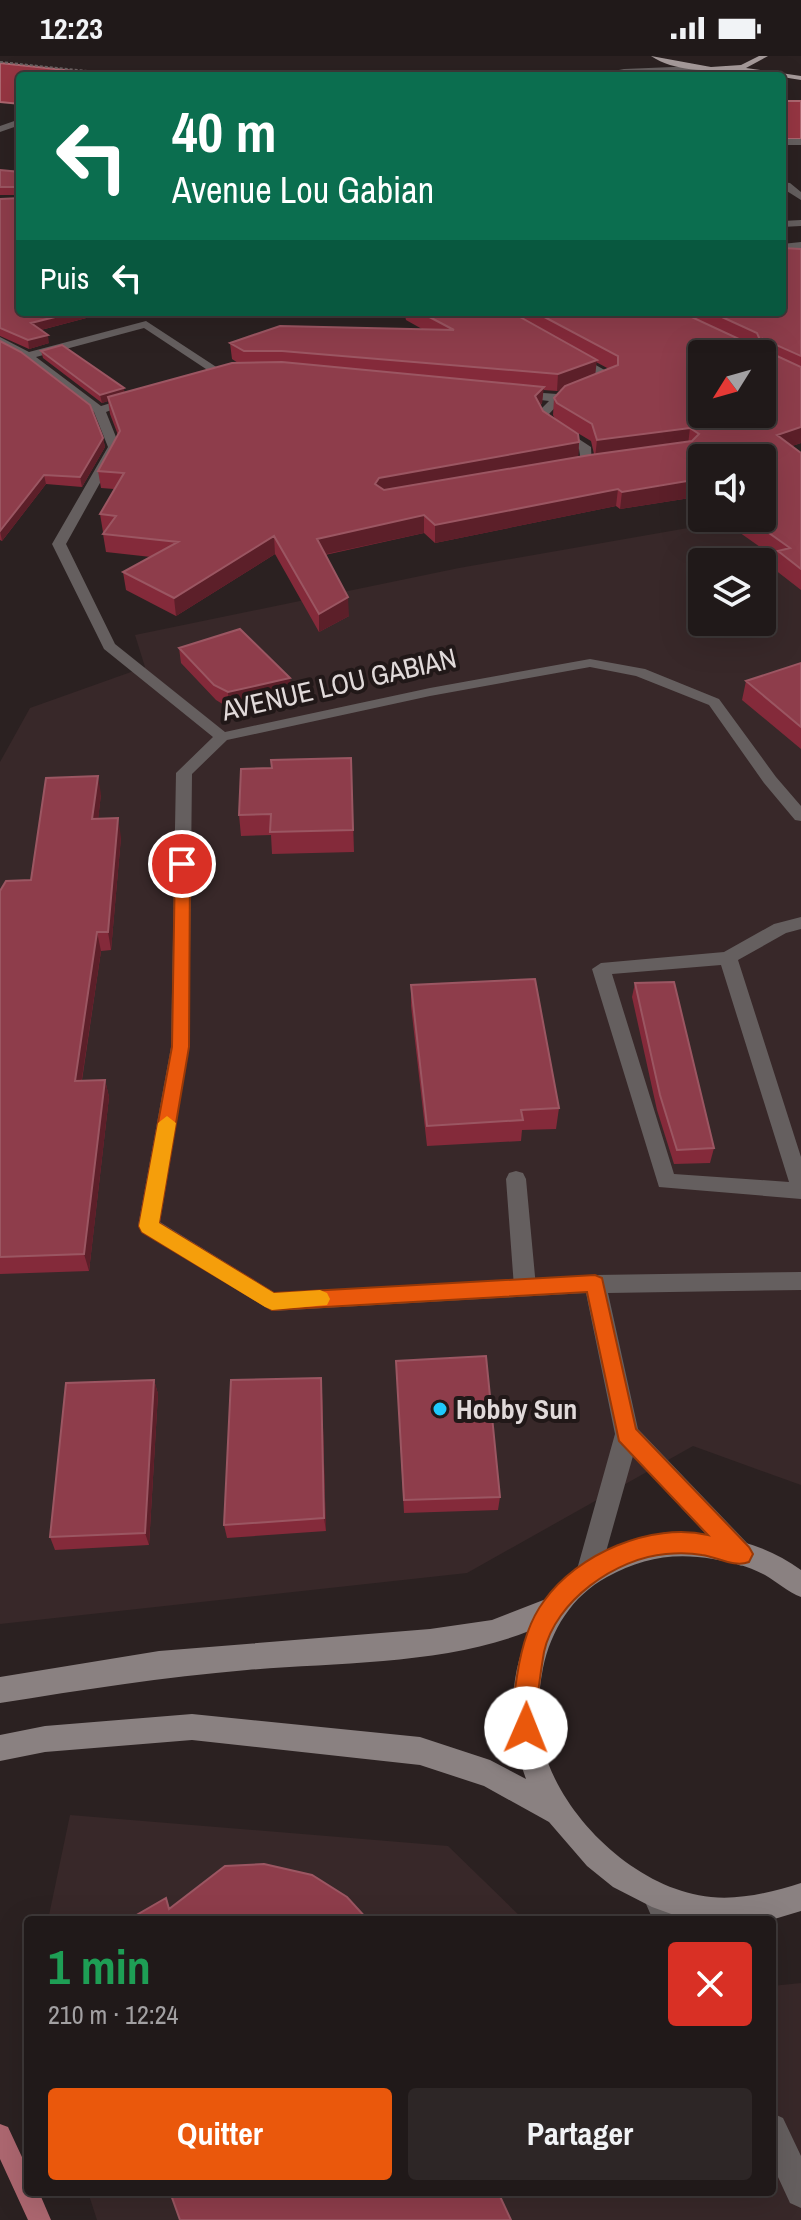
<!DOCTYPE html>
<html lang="fr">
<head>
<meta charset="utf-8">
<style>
	:root { --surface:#201919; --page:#2d2626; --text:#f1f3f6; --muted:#a2a0a2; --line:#3d3838; --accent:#ea580c }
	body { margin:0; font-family:"Archivo Narrow",sans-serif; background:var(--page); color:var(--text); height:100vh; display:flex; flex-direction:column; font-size:30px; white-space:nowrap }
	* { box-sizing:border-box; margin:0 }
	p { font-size:26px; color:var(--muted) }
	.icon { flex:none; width:44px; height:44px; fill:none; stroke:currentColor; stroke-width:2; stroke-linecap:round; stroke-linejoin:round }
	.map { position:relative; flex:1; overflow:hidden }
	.sheet { position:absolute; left:24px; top:1860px; width:752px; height:280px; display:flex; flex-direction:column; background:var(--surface); border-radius:8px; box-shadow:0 8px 32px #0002,0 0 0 2px var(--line) }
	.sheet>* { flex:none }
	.hud { position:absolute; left:16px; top:16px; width:770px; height:244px; border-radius:8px; box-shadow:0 8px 32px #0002,0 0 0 2px var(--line); background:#0b6e4f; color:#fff; overflow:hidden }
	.needle { width:52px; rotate:233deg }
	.controls { position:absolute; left:688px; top:284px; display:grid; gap:16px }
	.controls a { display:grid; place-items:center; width:88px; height:88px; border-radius:8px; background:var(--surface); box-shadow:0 8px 32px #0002,0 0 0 2px var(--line); font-size:40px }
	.pin { position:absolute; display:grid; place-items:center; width:68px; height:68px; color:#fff; margin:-34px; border:4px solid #fff; border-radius:50%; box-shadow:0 2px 8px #0007 }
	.me { position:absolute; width:88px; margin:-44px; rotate:1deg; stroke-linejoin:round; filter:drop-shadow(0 0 6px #0008) }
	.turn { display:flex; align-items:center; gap:28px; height:168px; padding:0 24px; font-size:36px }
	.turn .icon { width:104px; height:104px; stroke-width:2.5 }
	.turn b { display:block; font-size:56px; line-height:68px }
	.then { display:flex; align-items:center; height:76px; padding:0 24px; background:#0003; gap:16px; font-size:30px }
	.round { display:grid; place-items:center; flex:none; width:84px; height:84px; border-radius:8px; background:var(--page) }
	.summary { display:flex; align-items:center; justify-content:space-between; height:136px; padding:0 24px }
	h1 { font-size:48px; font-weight:800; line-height:60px; color:#1e9e55 }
	.primary-button { display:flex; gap:16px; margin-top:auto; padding:16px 24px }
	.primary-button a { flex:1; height:92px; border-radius:8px; background:var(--accent); color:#fff; font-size:32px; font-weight:800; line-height:92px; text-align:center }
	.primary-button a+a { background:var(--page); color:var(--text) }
	.status { display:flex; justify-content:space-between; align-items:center; height:56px; padding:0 40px; background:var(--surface); direction:ltr }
	.status svg { height:22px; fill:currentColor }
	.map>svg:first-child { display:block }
</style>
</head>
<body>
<div class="status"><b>12:23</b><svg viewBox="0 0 49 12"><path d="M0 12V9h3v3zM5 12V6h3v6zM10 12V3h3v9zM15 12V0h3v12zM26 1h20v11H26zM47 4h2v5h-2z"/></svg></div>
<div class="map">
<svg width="801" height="2164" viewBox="0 0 801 2164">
	<rect width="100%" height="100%" fill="#2b2121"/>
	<path fill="#382829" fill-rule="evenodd" d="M801,452V1429L693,1390L467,1517L0,1568V706L30,652L145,611L135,579L459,512L745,462H762ZM702,506H762V566H702Z
		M70,1759L448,1790L524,1864H48Z
		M801,1927V2164H97L88,2136H772V1930Z"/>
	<path fill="#973643" stroke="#ad6770" stroke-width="2" d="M0,7L121,20H125H20V48L0,46Z
		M782,45H801V83H782Z"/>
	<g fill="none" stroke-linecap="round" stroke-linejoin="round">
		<path fill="#ad6770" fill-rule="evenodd" d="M0,2068L8,2071L28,2114V2136H39L51,2164H28L0,2103Z"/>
		<path stroke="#6b6262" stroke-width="2" stroke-dasharray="3 2" stroke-linecap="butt" d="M0,6L135,20"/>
		<path fill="#655f5f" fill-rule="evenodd" d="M697,10L700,14L588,20L624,13Z
			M782,83H801V89H782Z
			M782,126L790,127L801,136V144L782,132Z
			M801,164V170L782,171V165Z
			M801,186V192L782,194V188Z
			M801,861V873L786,877L738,904L801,1101V1143L659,1131L592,913L601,907L724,896L774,868ZM721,909L789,1126L674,1118L612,918Z
			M516,1115L523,1117L526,1123L536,1231L533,1237L525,1240L517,1237L514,1231L506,1123L509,1117Z"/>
		<path fill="#655f5f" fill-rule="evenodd" d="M20,63V69L0,76V70Z
			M146,265L227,318L203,324V320L212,317L144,272L36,301L101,350L134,340L140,343L106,356L120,391L66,488L115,588L225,676L430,632L590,603L645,613L719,643L776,721L801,750V765L795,764L764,727L709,649L636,620L590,611L430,640L227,684L192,718L189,991L160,1166L275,1237L595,1219L801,1216V1234L608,1237L638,1373L750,1490L753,1498L750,1506L741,1510L732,1506L633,1400L600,1517L597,1525L588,1529L579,1525L576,1517L615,1378L586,1237L272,1255L142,1176L138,1170L171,991L176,717L213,681L104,593L52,488L108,391L94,356L24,302L0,289V281L29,296Z
			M570,299H578L617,321L562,344L549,358L553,366L591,391L592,412L573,415L567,411L581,406L579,393L544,371L537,357L549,345L516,341L510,338L516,335L557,338L602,321L570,303Z
			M657,1827L667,1831L682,1864H653L643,1841L647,1831Z
			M772,2057L783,2062L801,2100V2152L790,2147L772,2108Z"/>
		<path fill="#8a8181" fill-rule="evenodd" d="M668,1476C714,1476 763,1486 801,1514V1541C788,1536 777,1526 765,1519C748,1510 731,1506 713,1503C674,1496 641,1502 607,1521C572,1540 551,1574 543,1612C538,1639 536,1664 543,1691C561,1761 637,1834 711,1841C741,1844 773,1836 801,1827V1855L771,1864H688L652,1851L613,1831L587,1810L549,1766L484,1730L420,1709L192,1684L45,1696L0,1705V1679L45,1670L192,1658L420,1681L490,1704L526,1723C508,1673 508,1625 529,1575C444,1609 338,1606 247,1614C164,1621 82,1634 0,1647V1621L159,1595L430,1573L492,1564L546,1543L570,1517L599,1499L641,1481Z"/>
		<path fill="#a69b9b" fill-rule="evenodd" d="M651,0L711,11L741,9L759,0H768L746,12L801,20V24C779,21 755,15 733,15C705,14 675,16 651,0Z"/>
	</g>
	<path fill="#842a3a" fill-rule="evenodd" d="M0,114L20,116V139H0Z
		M0,143L20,256H109L41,274L49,287L29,293L0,280Z
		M801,193V387L792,390L801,397V534L774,513L777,503L719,462H762L702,402V450L690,442L620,453L616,450L435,487L424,477L325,499L349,560L319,576L275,498L176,560L126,534L123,516L151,501L106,496L103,478L105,476H103L100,458L114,433L101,432L98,415L118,379L110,358L108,345L102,347L43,302L41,295L124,332V337L238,307L232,303L230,287L422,273L406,264L404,256H782ZM596,306L609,313L595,318ZM562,333L554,342L553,359L555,363L543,355L540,350L542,347L543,334L557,335ZM576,376L591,385L594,398L578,401L579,386Z
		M0,285L103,382L105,391L82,431L46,428L2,485L0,484Z
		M179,592L290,622L291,638L229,652L216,644L181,607Z
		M801,607V693L742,644L746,625Z
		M351,702L354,796L272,798L271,779L241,780L239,759L272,712Z
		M101,738L98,763L121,781L111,894L101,895L82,1024H105L109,1041L89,1215L0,1218V835L31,824Z
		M635,927L714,1092L710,1107L674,1108L657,1054L632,941Z
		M411,929L559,1052L556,1073L522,1074L521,1085L427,1090L411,950Z
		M396,1305L500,1441L498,1454L404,1457Z
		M154,1324L158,1338L149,1489L55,1494L50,1481Z
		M322,1336L326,1475L227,1482L224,1469Z"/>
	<path fill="#5c1f29" d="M75,256H109L33,276L31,267Z
		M137,256H153L137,260Z
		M48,279L49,287L29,293L28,284Z
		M597,304L595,320L557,335L558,318Z
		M544,331L542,347L534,357L535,340Z
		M124,332L125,340L108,341V345L102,347L100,339Z
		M801,371V387L774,396L777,379Z
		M690,372L688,389L595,402L597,384Z
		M103,382L105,391L82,431L80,421Z
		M579,386L578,404L379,439L375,428L379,422Z
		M44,419L46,428L2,485L0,475Z
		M693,424L690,442L620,453L622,436Z
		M618,433L616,450L435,487V469Z
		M424,459V477L317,500V483Z
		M274,480L275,498L176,560L174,542Z
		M348,541L349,560L319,576V558Z
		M290,622L291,638L229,652L228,636Z
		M98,720L101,738L96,782L92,763Z
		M118,762L121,781L111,894L108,876Z
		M97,876L101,895L79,1042L75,1025Z
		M105,1024L109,1041L89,1215L84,1198Z
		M321,1322L322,1336L326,1475L324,1462Z
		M154,1324L158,1338L149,1489L145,1477Z"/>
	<path fill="#8e3d4b" stroke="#9b5662" stroke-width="2" fill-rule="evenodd" d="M0,114L20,116V138L19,131H0Z
		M20,142V256H75L31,267L48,279L28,284L0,272V143Z
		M782,192L801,193V300L763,283L764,294L801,311V371L777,379L801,397V513L778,495L790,492L748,462H762V402H702V430L693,424L622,436L618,433L435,469L424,459L317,483L348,541L319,558L274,480L174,542L123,516L178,486L103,478L116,460L100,458L124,417L98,415L120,375L108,341L232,307L282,306L544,331L535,340L543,355L578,378L579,386L379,422L375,428L384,434L590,399L692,385L699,378L690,372L597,384L592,368L557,347L554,342L565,330L618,309V300L535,256H606L613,259L611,256H684L685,258L741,284H760L757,277L711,256H782ZM702,298H762V358H702Z
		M420,256H511L597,304L558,318L282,295H244L230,287L280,270L454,274Z
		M0,285L21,296L90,349L103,382L80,421L44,419L0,475Z
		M62,289L124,332L100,339L41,295Z
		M240,573L290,622L228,636L214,629L179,592Z
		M801,607V671L746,625Z
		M351,702L353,774L270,776L271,758L239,759L241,713L272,712L271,704Z
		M98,720L92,763L118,762L108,876H97L75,1025L105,1024L84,1198L0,1201V835L6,825L31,824L46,722Z
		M535,923L559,1052L521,1054L523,1064L427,1070L411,929Z
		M674,926L714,1092L677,1094L660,1039L635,927Z
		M486,1300L500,1441L404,1444L396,1305Z
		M321,1322L324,1462L224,1469L231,1324Z
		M154,1324L145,1477L50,1481L66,1327Z
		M264,1808L312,1819L347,1841L368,1864H128L166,1842L169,1853L225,1810Z
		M170,2136H498L511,2164H180Z"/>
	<path fill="#ea580c" stroke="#983908" stroke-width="2" d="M182,803L190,808L189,991L159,1167L274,1237L595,1219L602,1222L636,1373L749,1491L753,1498L749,1506C734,1512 718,1501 702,1499C691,1497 677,1497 666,1498C616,1502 555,1545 544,1596C541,1614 538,1633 537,1651C536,1662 539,1670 535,1680L526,1684L518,1680C509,1660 514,1641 517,1620C521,1594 528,1566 544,1545C577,1498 651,1466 708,1479L619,1385L587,1236L272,1254L142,1176L139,1170L172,991L175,808Z"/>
	<path fill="#f59e0b" d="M167,1060L176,1067L159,1167L274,1237L320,1234L327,1237L330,1243L327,1249L272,1254L265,1251L142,1176L139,1170L158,1067Z"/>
	<circle fill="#1fc9fd" stroke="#211818" stroke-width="3" cx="440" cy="1353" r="8"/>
	<g text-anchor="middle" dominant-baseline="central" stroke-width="8" stroke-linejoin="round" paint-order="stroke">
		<g font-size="28" fill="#e1dada" stroke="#211818">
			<text transform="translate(339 628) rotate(-13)">AVENUE LOU GABIAN</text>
		</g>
		<g font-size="28" font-weight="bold" fill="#e1dada" stroke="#211818" text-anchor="start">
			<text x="456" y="1353">Hobby Sun</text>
		</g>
	</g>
</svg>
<div class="controls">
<a><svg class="needle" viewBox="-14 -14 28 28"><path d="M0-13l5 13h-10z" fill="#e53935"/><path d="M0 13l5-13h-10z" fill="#a2a0a2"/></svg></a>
<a><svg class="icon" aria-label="sound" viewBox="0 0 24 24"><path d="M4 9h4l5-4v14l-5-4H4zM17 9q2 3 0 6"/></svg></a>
<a><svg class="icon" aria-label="layers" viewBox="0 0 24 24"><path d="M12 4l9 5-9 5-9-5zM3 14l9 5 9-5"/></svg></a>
</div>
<div class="pin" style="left:182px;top:808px;background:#d93025"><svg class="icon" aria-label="arrive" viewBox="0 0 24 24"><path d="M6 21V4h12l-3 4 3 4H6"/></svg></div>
<svg class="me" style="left:526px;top:1672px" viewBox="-20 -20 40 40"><circle r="19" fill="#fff"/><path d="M0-13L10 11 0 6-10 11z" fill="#ea580c"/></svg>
<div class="hud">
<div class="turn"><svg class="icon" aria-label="left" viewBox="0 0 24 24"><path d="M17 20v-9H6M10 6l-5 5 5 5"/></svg><div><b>40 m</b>Avenue Lou Gabian</div></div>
<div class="then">Puis<svg class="icon" aria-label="left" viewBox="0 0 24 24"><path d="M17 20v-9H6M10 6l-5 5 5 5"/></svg></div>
</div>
<section class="sheet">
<div class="summary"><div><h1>1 min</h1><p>210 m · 12:24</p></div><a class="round" style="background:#d93025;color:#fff"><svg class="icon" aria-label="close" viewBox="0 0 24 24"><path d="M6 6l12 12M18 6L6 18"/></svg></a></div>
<div class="primary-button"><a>Quitter</a><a>Partager</a></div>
</section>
</div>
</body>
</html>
